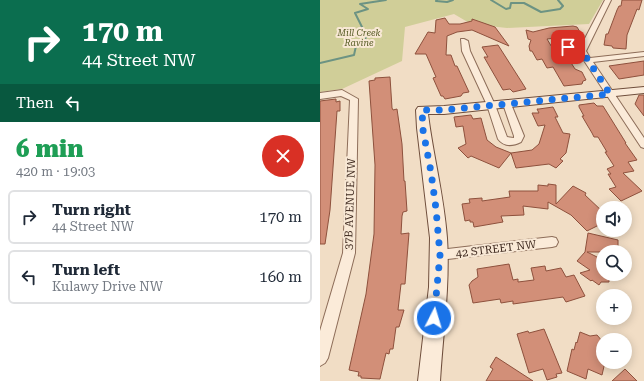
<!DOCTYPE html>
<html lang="en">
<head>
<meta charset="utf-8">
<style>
	:root { --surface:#fff; --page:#f6f6f7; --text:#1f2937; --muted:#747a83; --line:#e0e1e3 }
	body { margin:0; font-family:"Roboto Serif",serif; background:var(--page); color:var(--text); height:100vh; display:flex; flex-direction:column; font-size:15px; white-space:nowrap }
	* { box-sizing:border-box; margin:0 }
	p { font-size:13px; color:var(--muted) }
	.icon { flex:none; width:22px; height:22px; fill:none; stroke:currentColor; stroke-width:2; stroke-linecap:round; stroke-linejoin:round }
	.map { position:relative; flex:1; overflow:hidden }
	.details { display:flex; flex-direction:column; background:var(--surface); width:320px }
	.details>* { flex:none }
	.hud { background:#0b6e4f; color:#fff; overflow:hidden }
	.tools { position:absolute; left:276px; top:201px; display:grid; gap:8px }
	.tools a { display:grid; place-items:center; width:36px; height:36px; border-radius:50%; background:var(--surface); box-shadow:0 2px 10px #0003; font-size:20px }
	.pin { position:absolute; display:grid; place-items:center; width:34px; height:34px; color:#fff; margin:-17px; border-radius:8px; box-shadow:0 2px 6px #0006 }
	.me { position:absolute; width:44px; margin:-22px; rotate:5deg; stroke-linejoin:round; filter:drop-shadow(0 0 3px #0008) }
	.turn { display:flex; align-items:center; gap:14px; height:84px; padding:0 16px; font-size:18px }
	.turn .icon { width:52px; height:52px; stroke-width:2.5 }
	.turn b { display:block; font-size:28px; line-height:34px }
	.then { display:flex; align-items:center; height:38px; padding:0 16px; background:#0003; gap:8px; font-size:15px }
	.round { display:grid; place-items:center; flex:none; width:42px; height:42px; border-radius:21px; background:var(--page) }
	.headline { display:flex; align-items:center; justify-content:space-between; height:68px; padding:0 16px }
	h1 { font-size:24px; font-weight:800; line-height:30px; color:#1e9e55 }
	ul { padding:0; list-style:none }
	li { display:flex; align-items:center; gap:12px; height:54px; margin:0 8px 6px; padding:0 8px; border:2px solid var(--line); border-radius:6px }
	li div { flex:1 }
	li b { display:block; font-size:15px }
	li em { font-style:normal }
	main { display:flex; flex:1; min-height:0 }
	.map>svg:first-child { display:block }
</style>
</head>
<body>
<main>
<section class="details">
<div class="hud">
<div class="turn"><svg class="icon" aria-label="right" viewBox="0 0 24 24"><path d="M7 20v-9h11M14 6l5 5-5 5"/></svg><div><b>170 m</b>44 Street NW</div></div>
<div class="then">Then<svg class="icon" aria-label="left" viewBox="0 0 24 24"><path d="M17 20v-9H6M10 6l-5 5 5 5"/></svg></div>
</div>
<div class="headline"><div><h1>6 min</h1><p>420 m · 19:03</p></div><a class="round" style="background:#d93025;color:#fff"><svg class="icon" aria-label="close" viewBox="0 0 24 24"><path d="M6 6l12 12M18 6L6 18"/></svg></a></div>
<ul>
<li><svg class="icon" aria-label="right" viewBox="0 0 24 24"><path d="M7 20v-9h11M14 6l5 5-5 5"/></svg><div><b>Turn right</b><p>44 Street NW</p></div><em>170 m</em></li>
<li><svg class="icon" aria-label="left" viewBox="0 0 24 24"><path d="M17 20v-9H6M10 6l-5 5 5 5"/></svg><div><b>Turn left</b><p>Kulawy Drive NW</p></div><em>160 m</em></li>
</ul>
</section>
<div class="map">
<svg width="324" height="381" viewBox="0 0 324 381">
	<rect width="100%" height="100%" fill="#f1ddc5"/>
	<path fill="#d0ce98" d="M0,0H283L269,24L187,28L151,24L134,14L85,27L82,61L22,89L0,92Z"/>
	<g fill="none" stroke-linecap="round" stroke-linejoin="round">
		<path stroke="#6c9383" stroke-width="2" d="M117,0L116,1L127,2L133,0
			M171,0L186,9L190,8L191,3H204L221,12L240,9L243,6L238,0
			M0,63L34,55L36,46L45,41L46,35L35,13L48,9L40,4L66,0"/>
	</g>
	<path fill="#d28f78" stroke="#8e513d" d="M302,0H322L319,10L317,9L307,35L306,49L293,48L292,46L284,45L286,34H288L297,10L299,6H301Z
		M125,18L129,24H140L152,21V19L175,27L189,46L152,30L137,32L127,36L126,55H131L135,66H137L149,92L143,93L141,96L125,99L123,96H121L113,78L116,77L106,54H95L108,32L115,33L116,20Z
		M253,26L257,27L260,32L256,36L227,39L239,59L248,58L255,69L262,72L266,80L263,81L262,84L244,86L233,67L227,68L222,59L217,60L212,51H210L209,46L211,40L208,39L206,30L213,32L229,28Z
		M178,45L201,81L206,89L193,92L190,89L183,90L164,57H168L162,47Z
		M324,61V75L299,79L289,66Z
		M70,77L72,108L73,110L77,109L82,144L84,181H85L87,211L83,212L82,216L81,234L89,233L85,284H81L78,310H84L79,327H76L73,349H70L69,354L66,353L60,379L41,378V376H38L39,372L29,370L46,294L54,234L55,165L49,81L55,80V78Z
		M319,95H324V116L315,104Z
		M16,99V102L20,101V111H17L10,210L5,244H0V101Z
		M274,103L277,106H283L306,143H305L317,160L308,162L314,171L303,173L322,191L301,201L289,189L296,187L288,174H291L287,169L294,166L285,152H287L278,137H274L272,133L262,116H264L259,107V105Z
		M233,107L238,117H235L243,133L250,134L246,153L240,159L243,161L236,168L229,164L196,168L191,153L179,168L151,156L148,158L138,148L146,144L143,126L136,127L134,117L151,115L153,119L161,118L167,140L176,147L191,153L212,150L219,144L225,125L218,126L212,113H219L217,109H219Z
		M228,184L236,185V204L253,186L266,193L265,195L283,212V223L267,231L251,215L228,202V209L203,206L204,215L181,216L183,222L154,227L153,222H150V220L145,221L142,204L150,203L149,199L162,198V201L190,197L189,191H218V185L228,186Z
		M268,233L298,240V249L295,248V252H267L283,260V274H289V282H281L279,285L272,280L271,281L260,273L270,270L257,261L265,252Z
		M189,264L193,280L198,279V282L214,280L211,268L225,266L226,271L241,268L246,277L254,275L265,296L246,302L243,297L193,304V301L181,303L180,299L153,303L149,285L152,281L158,277L157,269Z
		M224,329L242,373L236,374L237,377L227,380L223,369L209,373L197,334L208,331L209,333Z
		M260,332L270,336L277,335L283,342V362H285L282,375L268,369L266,379L247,371L252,349L254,350L256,342L257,343Z
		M176,357L213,381H166L173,369L170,367Z
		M305,369L317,381H292Z"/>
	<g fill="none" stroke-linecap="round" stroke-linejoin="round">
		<defs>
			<path id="street" d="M285,0H291L266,51L270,58L324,52V56L273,62L324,138V148L321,147L259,53L244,47L248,45L260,48Z
				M141,39H144L148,41L150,51L175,105L187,137L194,138V136L183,104L187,101L191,104L204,136L201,142C193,146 184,147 178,139L167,105L142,51Z
				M22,90L38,99L35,253L8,358L5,363L0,366V331L23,253L30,100L21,96L0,99V93Z
				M232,237L236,238L238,242L236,246L232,247L119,260L115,259L113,255L115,251L119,250Z"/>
			<path id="secondary" d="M324,87V93L124,114H108C113,155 124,196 127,238C130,285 123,333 120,381H98L109,287L110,238L97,128L96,110L98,107L124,106Z"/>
		</defs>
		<use href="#street" stroke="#8d6d59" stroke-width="2"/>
		<use href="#secondary" stroke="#6f4e3c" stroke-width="2"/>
		<use href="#street" fill="#fbebd9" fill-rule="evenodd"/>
		<use href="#secondary" fill="#fbebd9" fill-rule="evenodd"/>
	</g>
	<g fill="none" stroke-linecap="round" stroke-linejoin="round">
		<path stroke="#1a73e8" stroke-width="7" stroke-dasharray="0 12.6" d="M114,318L120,255L116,209L111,172L103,130L102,110H124L290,94L262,51L248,47"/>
	</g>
	<g text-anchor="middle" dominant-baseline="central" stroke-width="4" stroke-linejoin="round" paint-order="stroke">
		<g font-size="9" font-style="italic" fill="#555a23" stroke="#f8e8d5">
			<text x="39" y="33">Mill Creek<tspan x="39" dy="10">Ravine</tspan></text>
		</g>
		<g font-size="11" fill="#3d281e" stroke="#f8e8d5">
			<text transform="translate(30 204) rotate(-88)">37B AVENUE NW</text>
			<text transform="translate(176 249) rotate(-7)">42 STREET NW</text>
		</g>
	</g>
</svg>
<div class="tools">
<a><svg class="icon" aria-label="sound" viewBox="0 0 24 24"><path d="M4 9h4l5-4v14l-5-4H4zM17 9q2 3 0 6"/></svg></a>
<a><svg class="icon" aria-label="search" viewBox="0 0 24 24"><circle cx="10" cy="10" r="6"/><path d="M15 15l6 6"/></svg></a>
<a>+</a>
<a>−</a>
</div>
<div class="pin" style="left:248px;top:47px;background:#d93025"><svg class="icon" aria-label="arrive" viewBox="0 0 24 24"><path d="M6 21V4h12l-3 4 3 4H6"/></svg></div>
<svg class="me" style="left:114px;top:318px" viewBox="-20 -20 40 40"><circle r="17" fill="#1a73e8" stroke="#fff" stroke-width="3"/><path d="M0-11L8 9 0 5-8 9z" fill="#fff"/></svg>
</div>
</main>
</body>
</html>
